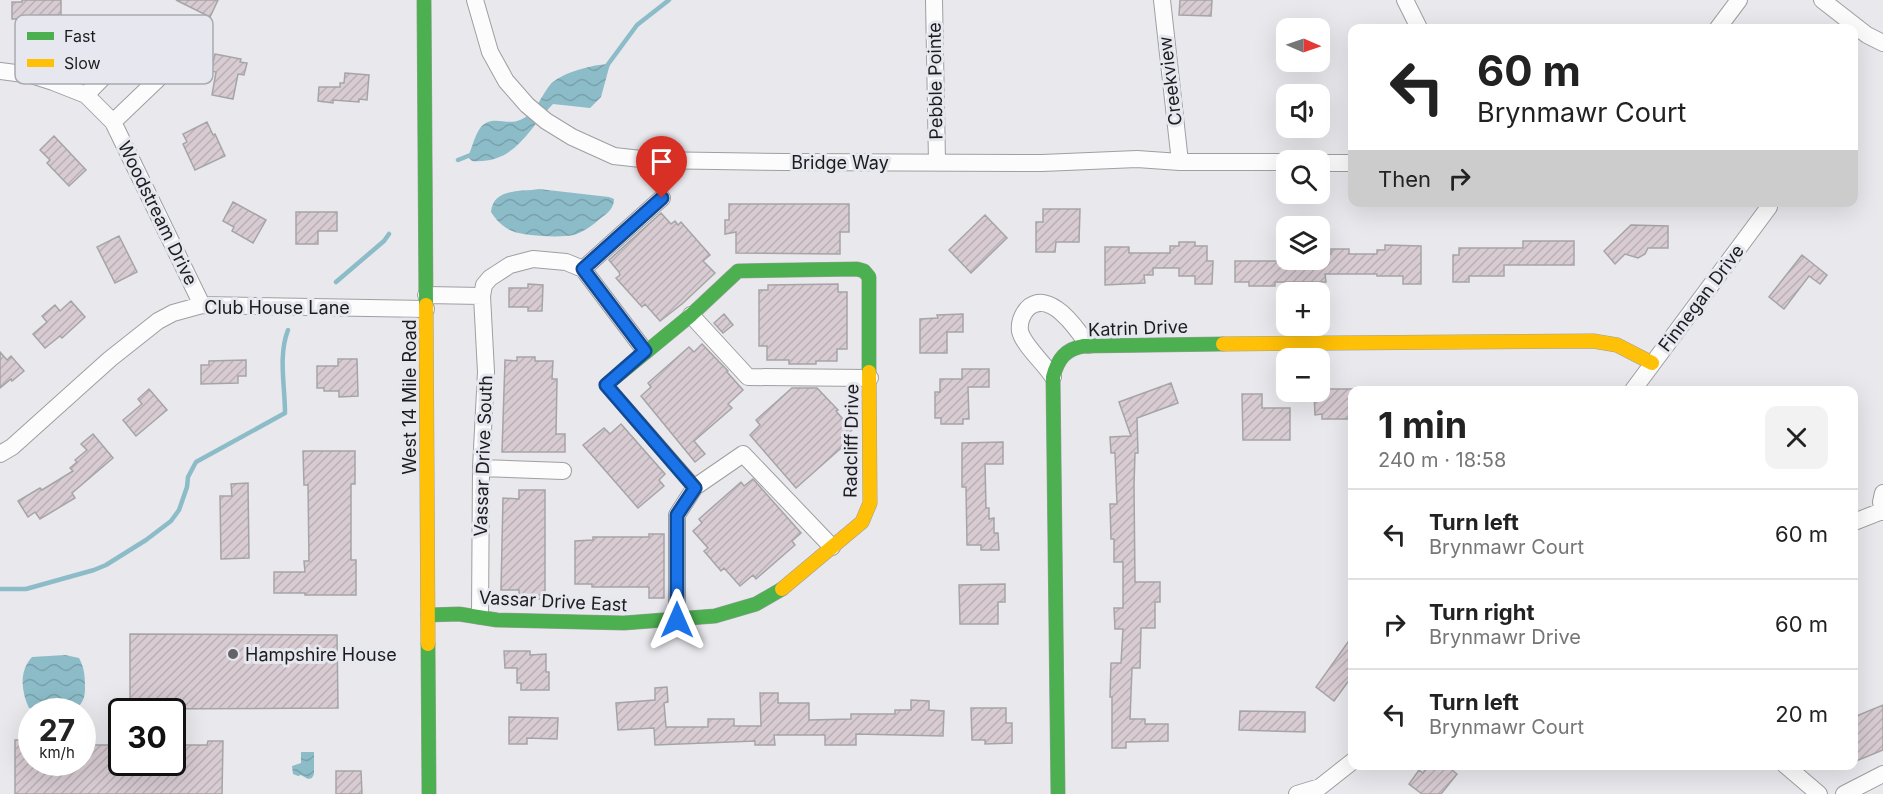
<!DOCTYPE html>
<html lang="en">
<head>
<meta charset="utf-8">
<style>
	:root { --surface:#fff; --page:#f2f2f2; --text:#222; --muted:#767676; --line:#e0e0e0 }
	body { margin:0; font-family:Inter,sans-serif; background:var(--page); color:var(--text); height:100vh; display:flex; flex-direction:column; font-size:22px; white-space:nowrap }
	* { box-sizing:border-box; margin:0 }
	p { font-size:20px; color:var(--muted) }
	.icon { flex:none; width:33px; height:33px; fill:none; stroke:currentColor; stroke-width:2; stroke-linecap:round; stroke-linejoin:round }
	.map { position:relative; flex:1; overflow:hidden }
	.sheet { position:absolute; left:1348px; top:386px; width:510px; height:384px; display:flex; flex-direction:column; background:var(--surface); border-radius:12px; box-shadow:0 6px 24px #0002 }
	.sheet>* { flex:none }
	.hud { position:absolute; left:1348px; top:24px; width:510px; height:183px; border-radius:12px; box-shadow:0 6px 24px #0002; background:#fff; color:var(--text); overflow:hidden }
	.needle { width:39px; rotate:92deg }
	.controls { position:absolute; left:1276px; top:18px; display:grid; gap:12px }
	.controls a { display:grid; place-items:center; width:54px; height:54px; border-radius:12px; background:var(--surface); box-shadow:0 6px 24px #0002; font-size:30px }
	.speed { position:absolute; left:18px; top:698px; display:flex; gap:12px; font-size:30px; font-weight:700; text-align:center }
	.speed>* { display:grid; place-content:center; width:78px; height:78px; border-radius:50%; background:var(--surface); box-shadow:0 6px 24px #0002; line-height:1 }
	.speed small { font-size:15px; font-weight:400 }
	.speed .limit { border:3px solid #111; border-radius:9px; background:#fff; color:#111 }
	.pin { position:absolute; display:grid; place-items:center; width:51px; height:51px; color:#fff; margin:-62px -26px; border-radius:50% 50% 50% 0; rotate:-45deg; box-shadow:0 0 6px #0007 }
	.pin .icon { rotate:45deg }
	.me { position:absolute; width:66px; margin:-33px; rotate:0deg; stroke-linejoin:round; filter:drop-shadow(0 0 4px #0008) }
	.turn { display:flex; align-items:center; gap:21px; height:126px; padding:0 30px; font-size:27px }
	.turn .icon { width:78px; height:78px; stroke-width:2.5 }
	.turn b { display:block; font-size:42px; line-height:51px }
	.then { display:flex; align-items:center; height:57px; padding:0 30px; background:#0003; gap:12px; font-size:22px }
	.round { display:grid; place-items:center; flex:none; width:63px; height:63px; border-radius:12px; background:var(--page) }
	.summary { display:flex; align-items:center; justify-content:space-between; height:102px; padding:0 30px }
	h1 { font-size:36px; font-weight:700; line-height:45px }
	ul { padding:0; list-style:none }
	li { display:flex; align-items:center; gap:18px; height:90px; padding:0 30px; border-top:2px solid var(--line) }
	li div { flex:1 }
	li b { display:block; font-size:22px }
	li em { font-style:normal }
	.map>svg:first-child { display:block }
</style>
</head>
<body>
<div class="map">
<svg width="1883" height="794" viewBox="0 0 1883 794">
	<defs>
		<pattern id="water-waves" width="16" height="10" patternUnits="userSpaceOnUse" patternTransform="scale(1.5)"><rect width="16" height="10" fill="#8cbcc8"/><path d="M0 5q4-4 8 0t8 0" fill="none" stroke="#78a1ab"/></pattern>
		<pattern id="building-hatch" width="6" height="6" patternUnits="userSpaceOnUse" patternTransform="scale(1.5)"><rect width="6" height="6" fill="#d8ccd2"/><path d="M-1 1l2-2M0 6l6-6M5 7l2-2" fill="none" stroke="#b9afb4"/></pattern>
	</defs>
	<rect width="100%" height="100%" fill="#e8e8ed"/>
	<path fill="url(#water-waves)" d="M610,64L601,97L590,108L553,104C527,130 516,164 472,161L468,157C472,148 475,134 481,127C492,114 507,126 520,120C536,114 540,97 550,85C560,73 594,64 610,64Z
		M539,189L609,197L614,199C614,208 608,213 601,218C594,224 583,233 573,235C560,238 524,236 512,231C503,227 496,220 491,212C493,188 520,192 539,189Z
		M65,655L79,658C85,669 85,678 85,690C84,720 50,712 29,708C21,691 19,671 32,657Z
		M301,752H314V774L312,778L308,779L301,775L298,776L293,774L292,766L301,763Z"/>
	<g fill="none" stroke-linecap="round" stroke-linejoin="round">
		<path stroke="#8cbcc8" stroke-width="4.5" d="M606,67L637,25L669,0
			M458,160L473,154
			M336,282L384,241L389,234
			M0,589H26L94,570L106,565L146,540L171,521L179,510L187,487L188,477L196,462L285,413C285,385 278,356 288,330"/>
	</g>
	<path fill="url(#building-hatch)" stroke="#a5a4a6" stroke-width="1.5" d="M22,0H61V15H39V19H12V2H22Z
		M176,0H218L210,17Z
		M1180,0H1212L1211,16L1179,15Z
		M215,54L241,59L240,62L247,63L244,75L238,74L233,99L212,95L216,72L211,71Z
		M345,73L369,75L367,100L359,99V102L333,100V103L318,101L319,87H340V83H344Z
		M207,122L213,135L215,134L225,156L195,170L183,144L187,142L183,134Z
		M54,136L86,170L69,186L47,163L50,160L40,150Z
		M233,202L266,220L253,243L232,231L234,227L223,221Z
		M729,204H849V232H840V254L736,253V232L725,234V220H729Z
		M1043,209H1080L1079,242H1056L1055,252H1036V222H1043Z
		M296,212H337V231H318V244H296Z
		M661,213L671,224L675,221L678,225L681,222L710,255L703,261L715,273L682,304L660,321L645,304L642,307L616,278L620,275L619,272L609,260Z
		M985,215L1007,238L971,273L949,250Z
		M1631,225L1668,226V248H1648L1645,254L1638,258L1625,254L1615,264L1604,251Z
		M119,236L137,272L115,283L97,247Z
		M1523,241H1574V265H1504V276H1469V282H1453V255H1459V248H1523Z
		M1179,242H1195V246H1207V261H1213L1212,284H1195V276H1179V268H1153V275H1144L1145,283L1105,285V247H1129V253H1170V246H1179Z
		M1385,245L1421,246V284H1403V276H1377V274H1325L1326,282H1275V286H1249V282H1235V261H1311V260H1320V254H1331V249H1349V254H1377V250H1385Z
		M1802,255L1827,275L1820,284L1809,276L1784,309L1769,297Z
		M528,284L543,285L542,311H528V307H509V288H528Z
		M838,284V292H847V349H837V361H816V364H789V360H767V346H759V290H768V285Z
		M71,301L85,317L62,338L60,336L45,348L33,334L47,322L42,316L55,305L60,311Z
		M724,314L733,325L723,333L714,323Z
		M963,314V332H947V353H920V319L938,318L937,315Z
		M702,344L728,371L727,372L743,390L728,404L732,408L694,441L705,454L695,462L641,396L651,387L648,383L689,347L694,352Z
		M0,352L7,360L11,356L24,371L12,381L11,379L0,388Z
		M517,357H535V361H553L552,379H557L556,434H565V452H502L505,360L517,361Z
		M338,359H357L358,396L339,397V391H324V388H317V366H338Z
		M246,360V376H238V383L201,384V365H209V361Z
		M962,369H989V387H968L969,419H963V424H941V418H935V392H940V379H962Z
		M1171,383L1178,403L1137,418L1138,453H1135L1134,485L1135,582H1160V602H1155V628H1141L1140,668H1132L1130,719H1145V724H1168V741L1126,742V748H1112V697H1110L1111,663H1121L1123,629H1115L1114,608H1123V562H1114V539H1111L1110,504H1117L1115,453H1111L1110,437L1131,436L1119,402Z
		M792,388H817L838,410L836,411L852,430L844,437L849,441L796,488L750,435L760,425L756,420Z
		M149,389L167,410L136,436L123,420L142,404L138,399Z
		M1320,389H1353V419H1322V414L1315,415L1314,392H1320Z
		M1242,394H1262V408H1290V440H1243Z
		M621,424L665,474L659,480L664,486L638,508L583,445L604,428L610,434Z
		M93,434L113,458L72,493L75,498L40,519L35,512L28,517L18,501L40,488L42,490L73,471L70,468L77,462L75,460L87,450L81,444Z
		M1003,442V464H985L986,508H989V519L994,518V533H998L999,550H981V545H967L966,487H962V443Z
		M303,451H355V484H351V560H356V595H305V593H274V572H305L304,561H309L308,485H304Z
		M846,465H856V480L847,481Z
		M753,479L801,533L792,541L795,545L756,579L753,575L740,586L724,568L721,571L704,551L708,548L693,531L702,523L699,519L741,482L744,486Z
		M248,483L249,558L221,559L220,496H232L231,484Z
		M519,490H545V599H519V590H501L503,498L519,499Z
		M649,534H664V598H649V587H592V584H575V541L593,540V537H649Z
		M1005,584V602H998V624H960L959,585Z
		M130,634L337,635L338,708L130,709Z
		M1353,635V675L1334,701L1316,687Z
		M504,651H530V655L546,654V672H549V690H521V683H517V668H505Z
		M667,687L668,702L664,703L666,727H708V719H734V726H761L760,693H778V703H809V720L851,719V714H895V710H911V700L929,701V710L944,711L943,736L856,734V745H825V735H774L775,745H755V741L655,745L654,728L618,730L616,703L655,700V688Z
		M1883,705V750L1854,762V717Z
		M971,708H1006V723H1012V743L985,744V740H972Z
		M1240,711L1305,712V732L1239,730Z
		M509,717L558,718L557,739L527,738V744H509Z
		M15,740H31L32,762H82V745H122V762H172V745H207L208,741H223L222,794H15Z
		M1428,765H1446L1457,774L1441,794H1422L1409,784L1419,770L1423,773Z
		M336,771H361L362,794H336Z"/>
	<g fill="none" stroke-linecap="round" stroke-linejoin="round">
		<defs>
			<path id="street" d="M475,0L490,52L506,81L527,105L546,121L572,137L614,156L650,160L785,162L1042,163L1137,159L1180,162H1287
				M934,0L937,162
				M1162,0L1180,162
				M1405,0L1419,28
				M1822,0L1867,35L1883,43
				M1718,28L1739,0
				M0,71L31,75L53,82L86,95L113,122L202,305
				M86,95L132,48L142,43L152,45L163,58V68L159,78L113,122
				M1320,163H1353
				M583,269L662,198
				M426,295L482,296L484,285L490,278L510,265L533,259L566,262L583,269L645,351
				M691,315L748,377L870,378
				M1053,377C1045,364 1023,345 1020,331C1019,323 1022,315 1027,309C1049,287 1078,330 1088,345
				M1633,390L1769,207
				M0,454L12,447L110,359L158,321L173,313L202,305L426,309
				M481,468L563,471
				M1883,493L1881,502L1883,512
				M1854,522L1882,511
				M480,616L481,468L486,372L482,296
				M677,620V515L695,487L743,454L832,547
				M1785,765L1819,794
				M1297,794L1320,787L1353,761
				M1844,794L1883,774"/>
			<path id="fast" d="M424,0L426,305
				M641,425L606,385L691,315L738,271L857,269L864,271L869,277V372
				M428,615L459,614L497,620L624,623L715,616L756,604L782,589
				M428,644L429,794
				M1058,794L1053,377C1058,359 1065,349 1084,346L1223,344"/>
			<path id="slow" d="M426,305L428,644
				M1223,344L1593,341L1617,345L1652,363
				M641,425L695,487
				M782,589L862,522L870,503L869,372"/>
		</defs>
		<use href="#street" stroke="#9f9fa2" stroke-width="18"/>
		<use href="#fast" stroke="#9f9fa2" stroke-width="15"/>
		<use href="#slow" stroke="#9f9fa2" stroke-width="15"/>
		<use href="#street" stroke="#fcfcfc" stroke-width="16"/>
		<use href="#fast" stroke="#4caf50" stroke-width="14"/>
		<use href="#slow" stroke="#ffc107" stroke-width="14"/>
	</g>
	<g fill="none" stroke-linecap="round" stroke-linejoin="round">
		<defs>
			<path id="route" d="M662,198L583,269L645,351L606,385L695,488L677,515V620"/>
		</defs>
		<use href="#route" stroke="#114b97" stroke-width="15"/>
		<use href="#route" stroke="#1a73e8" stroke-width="10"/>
	</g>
	<circle fill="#636367" stroke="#e6e7ef" stroke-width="2" cx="233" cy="654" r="6"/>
	<g text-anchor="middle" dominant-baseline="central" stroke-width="6" stroke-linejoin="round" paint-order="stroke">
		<g font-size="18" fill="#1c1c1f" stroke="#e6e7ef">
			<text transform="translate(935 81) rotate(-91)">Pebble Pointe</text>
			<text transform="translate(1170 81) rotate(-97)">Creekview</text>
			<text x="840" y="162">Bridge Way</text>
			<text transform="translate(158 213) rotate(64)">Woodstream Drive</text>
			<text transform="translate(1701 298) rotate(-53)">Finnegan Drive</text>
			<text x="277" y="307">Club House Lane</text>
			<text transform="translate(1138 328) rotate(-2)">Katrin Drive</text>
			<text transform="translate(409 397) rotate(-90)">West 14 Mile Road</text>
			<text transform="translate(851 441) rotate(-89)">Radcliff Drive</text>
			<text transform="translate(483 456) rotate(-88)">Vassar Drive South</text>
			<text transform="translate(553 601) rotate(3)">Vassar Drive East</text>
		</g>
		<g font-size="18" fill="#1c1c1f" stroke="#e6e7ef" text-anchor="start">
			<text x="245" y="654">Hampshire House</text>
		</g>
	</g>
	<rect x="15" y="15" width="198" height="69" rx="9" fill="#e6e7ef" stroke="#a9aab1" stroke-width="1.5"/>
	<rect x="27" y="32" width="27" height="8" fill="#4caf50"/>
	<rect x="27" y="59" width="27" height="8" fill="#ffc107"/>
	<g font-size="16" fill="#1c1c1f">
		<text x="64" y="42">Fast</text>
		<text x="64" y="69">Slow</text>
	</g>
</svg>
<div class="controls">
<a><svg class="needle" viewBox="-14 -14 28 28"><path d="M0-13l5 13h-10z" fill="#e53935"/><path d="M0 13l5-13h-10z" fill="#767676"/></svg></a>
<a><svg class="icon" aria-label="sound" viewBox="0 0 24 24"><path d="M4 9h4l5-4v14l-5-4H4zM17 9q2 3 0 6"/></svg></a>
<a><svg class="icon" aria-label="search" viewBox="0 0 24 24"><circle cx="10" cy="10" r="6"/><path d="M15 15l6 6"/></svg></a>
<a><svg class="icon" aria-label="layers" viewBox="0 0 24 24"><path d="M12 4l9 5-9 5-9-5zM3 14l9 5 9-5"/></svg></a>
<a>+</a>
<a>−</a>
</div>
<div class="speed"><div>27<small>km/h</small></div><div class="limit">30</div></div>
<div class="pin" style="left:662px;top:198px;background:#d93025"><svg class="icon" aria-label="arrive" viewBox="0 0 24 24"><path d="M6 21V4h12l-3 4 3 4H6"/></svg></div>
<svg class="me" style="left:677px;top:620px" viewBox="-20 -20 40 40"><path d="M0-17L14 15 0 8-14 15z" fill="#1a73e8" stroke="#fff" stroke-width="4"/></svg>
<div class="hud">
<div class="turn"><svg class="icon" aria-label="left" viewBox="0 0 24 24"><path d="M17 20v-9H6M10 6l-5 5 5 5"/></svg><div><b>60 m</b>Brynmawr Court</div></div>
<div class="then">Then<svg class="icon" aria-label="right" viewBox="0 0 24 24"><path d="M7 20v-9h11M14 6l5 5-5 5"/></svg></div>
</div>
<section class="sheet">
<div class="summary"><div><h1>1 min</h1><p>240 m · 18:58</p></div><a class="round"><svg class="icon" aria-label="close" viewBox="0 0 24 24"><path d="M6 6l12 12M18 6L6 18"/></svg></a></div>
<ul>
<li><svg class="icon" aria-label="left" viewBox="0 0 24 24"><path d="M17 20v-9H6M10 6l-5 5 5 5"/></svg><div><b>Turn left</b><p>Brynmawr Court</p></div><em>60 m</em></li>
<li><svg class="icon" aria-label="right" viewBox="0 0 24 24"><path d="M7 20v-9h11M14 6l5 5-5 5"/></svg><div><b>Turn right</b><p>Brynmawr Drive</p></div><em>60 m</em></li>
<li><svg class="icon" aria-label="left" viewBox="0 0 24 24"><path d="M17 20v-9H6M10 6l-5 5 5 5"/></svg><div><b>Turn left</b><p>Brynmawr Court</p></div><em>20 m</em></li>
</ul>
</section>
</div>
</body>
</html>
